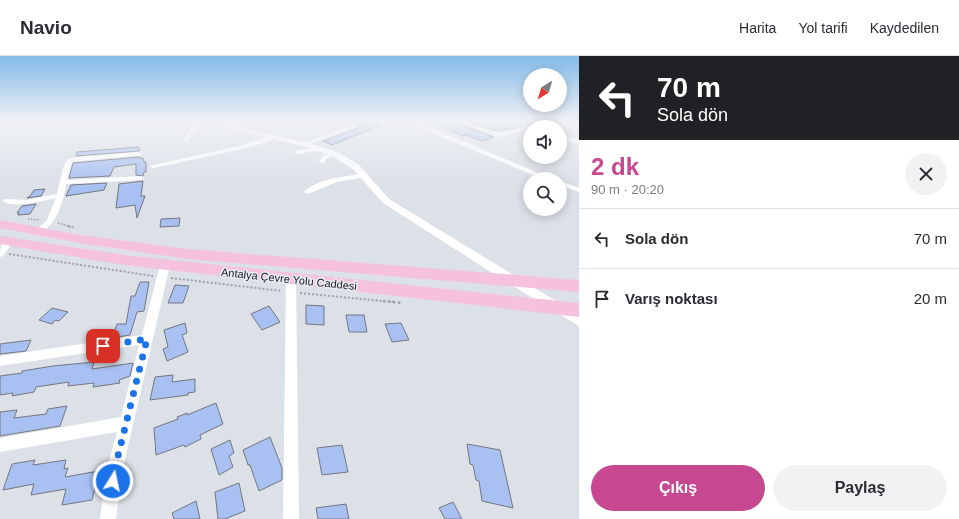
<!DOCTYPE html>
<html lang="tr">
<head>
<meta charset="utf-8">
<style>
	:root { --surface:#fff; --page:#f2f2f3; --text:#2b2b33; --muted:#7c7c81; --line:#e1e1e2; --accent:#c74791 }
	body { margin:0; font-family:Helvetica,sans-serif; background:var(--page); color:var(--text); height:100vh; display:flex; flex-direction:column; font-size:15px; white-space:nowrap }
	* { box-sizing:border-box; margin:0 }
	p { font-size:13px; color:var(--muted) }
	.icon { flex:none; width:22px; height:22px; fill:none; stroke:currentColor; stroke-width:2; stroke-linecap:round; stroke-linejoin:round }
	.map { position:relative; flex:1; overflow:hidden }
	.details { display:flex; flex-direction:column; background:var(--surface); width:380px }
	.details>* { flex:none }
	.top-card { background:#202124; color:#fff; overflow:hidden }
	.needle { width:26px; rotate:218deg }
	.tools { position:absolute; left:523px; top:12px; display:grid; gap:8px }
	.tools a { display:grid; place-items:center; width:44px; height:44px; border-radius:50%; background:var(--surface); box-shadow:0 2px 10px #0003; font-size:20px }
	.pin { position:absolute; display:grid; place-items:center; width:34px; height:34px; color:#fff; margin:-17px; border-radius:8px; box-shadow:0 2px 6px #0006 }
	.me { position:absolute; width:44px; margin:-22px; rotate:10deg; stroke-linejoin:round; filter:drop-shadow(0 0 3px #0008) }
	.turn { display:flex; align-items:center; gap:14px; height:84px; padding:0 12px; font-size:18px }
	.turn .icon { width:52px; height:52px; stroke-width:2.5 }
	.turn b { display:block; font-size:28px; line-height:34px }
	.round { display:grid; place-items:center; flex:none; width:42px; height:42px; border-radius:21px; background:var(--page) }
	.headline { display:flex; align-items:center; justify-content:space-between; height:68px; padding:0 12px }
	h1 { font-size:24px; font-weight:600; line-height:30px; color:var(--accent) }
	.primary-button { display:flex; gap:8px; margin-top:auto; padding:8px 12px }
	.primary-button a { flex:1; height:46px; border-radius:24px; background:var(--accent); color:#fff; font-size:16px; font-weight:600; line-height:46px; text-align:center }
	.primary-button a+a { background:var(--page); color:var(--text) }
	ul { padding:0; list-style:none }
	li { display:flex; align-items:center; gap:12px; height:60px; padding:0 12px; border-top:1px solid var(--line) }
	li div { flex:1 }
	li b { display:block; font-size:15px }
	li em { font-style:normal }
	header { display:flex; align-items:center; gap:24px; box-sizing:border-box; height:56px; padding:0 20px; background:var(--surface); border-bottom:1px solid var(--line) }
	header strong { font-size:19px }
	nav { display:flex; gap:22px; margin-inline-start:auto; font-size:14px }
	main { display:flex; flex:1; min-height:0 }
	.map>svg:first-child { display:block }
</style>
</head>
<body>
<header>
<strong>Navio</strong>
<nav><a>Harita</a><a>Yol tarifi</a><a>Kaydedilen</a></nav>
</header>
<main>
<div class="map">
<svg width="579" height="463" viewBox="0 0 579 463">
	<rect width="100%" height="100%" fill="#dce0e7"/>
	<path fill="#a9c1f2" stroke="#74777e" d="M365,65H372L381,69L332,89L323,85L362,70V69L360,66Z
		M431,65H452L493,81L483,85L466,79L463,80Z
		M465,65H511L521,71L498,75Z
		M139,91V95L76,100L77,96Z
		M139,101V102H143L144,106H146V116H144L143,120L136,119V108L114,111L110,120L69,122L73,107Z
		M143,125L141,140H145L137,162L135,149L116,152L119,128Z
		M107,127L104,134L66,140L71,129Z
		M45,133L41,140L27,142L30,140L34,134Z
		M36,148L30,158L18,159L19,157H17L22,150Z
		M180,162L179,170L160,171L161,163Z
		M140,226H149L144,255L137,256L130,279L112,282L117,268H126L131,240H135Z
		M175,229L189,230L183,247H168Z
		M306,249L324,250V269L306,268Z
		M269,250L280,266L262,274L251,258Z
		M52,252L68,256L59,265L55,264L52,268L39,264Z
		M346,259H364L367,276H349Z
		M185,267L187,277L182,279L188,296L167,305L163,293L168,291L164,274Z
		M401,267L409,284L392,286L385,268Z
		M31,284L26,295L0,298V288Z
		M94,306L92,313L133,307L130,320L119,324L120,327L93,331L94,327L68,330L69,326L36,331L34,336L12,340L13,337L0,339V320L22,317V315L53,310Z
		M173,319L172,326L195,323V336L188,337V339L150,344L155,321Z
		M216,347L223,368L200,379L201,383L185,391L184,389L156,399L154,372L178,363L177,361L187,357V359Z
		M67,350L60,370L0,380V356L17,354L14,362L46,358L48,353Z
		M270,381L282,412V424L259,435L250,409H248L243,394Z
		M230,384L234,397L229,400L233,411L219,419L211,393Z
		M467,388L500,394L513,452L482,445L479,425L476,424L473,409L470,408Z
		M342,389L348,416L322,419L317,392Z
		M35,404L33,409L66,404L64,413L68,412L65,421L99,415L92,444L62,449L66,433L31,439L34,428L3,434L12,408Z
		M239,427L245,455L225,463H218L215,436Z
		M196,445L200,463H174L172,457Z
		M453,446L462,463H445L439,452Z
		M346,448L349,463H318L316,452Z"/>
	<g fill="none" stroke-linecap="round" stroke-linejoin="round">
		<path stroke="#9fa2a7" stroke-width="1.5" stroke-dasharray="1.5 1.5" stroke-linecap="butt" d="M28,163L39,164
			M58,167L71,171"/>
		<path stroke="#9fa2a7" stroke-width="2" stroke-dasharray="2 2" stroke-linecap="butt" d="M68,170L75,172
			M9,198L153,220
			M171,222L282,235
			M300,237L393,246"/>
		<path stroke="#9fa2a7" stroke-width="2.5" stroke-dasharray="2.5 2.5" stroke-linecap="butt" d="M383,245L402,247"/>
		<path fill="#fff" fill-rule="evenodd" d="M201,65H207L192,77L188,85H184L183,84L188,75Z
			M250,65H259L231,73L228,71Z
			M349,65H354L361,69L307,89L302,88L354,69Z
			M403,65H410L444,77L552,123H543Z
			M453,65H461L498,77L526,71L512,65H519L535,71H530V73L498,81Z
			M560,78L579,85V89L560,82Z
			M273,79L276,81L275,82L267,86L243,93L153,112L150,110L242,89Z
			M320,91L322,92V94L297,98L294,96L297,94Z
			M139,96L141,97V99L72,106L67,124L141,120L144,122L141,124L66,128C63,148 58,164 42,177H36L35,175L47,164L56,142C43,145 13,153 2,145L6,143L26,144L57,138L63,112L67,104L76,101Z
			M335,96L337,97V99L327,102L324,107L319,106L323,100Z
			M364,118L367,120L366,121L337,126L308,138L304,136C319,122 345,120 364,118Z
			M560,125L579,132V136L560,129Z
			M9,183L13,186L3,200L0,201C0,194 1,185 9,183Z
			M165,206L170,209L123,412L116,463H100L107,412L117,376L0,396V382L121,361L139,289L0,310V300L142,279L160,209Z
			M291,220L296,223L299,463H283L286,223Z"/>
		<path fill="#fff" fill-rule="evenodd" d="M199,65H209L308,87L338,96L359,109L389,143L579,259V270L508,227L383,147L353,113L332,100L306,91Z"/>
		<path fill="#f6c0df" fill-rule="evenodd" d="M0,164L80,179L188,193L579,224V236L188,203L80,187L0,172Z
			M0,180L124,199L579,247V261L124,209L0,188Z"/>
	</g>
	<linearGradient id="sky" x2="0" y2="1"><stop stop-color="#84bae8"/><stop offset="0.5" stop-color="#eff1f4"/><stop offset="1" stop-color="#eff1f4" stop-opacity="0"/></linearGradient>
	<rect width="579" height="130" fill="url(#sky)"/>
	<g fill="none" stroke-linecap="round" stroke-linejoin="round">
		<path stroke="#1a73e8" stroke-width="7" stroke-dasharray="0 12.6" d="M103,290L147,283L115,412L113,425"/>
	</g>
	<g text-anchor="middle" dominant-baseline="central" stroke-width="3" stroke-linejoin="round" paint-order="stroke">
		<g font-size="11" fill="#17181a" stroke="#e9edf4">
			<text transform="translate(289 223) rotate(6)">Antalya Çevre Yolu Caddesi</text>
		</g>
	</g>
</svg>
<div class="tools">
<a><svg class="needle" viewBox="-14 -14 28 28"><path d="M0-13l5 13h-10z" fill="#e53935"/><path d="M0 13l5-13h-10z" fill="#7c7c81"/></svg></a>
<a><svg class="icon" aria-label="sound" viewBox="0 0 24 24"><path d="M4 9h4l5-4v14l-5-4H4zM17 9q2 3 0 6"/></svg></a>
<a><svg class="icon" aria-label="search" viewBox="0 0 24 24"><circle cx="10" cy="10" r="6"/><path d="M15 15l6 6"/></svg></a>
</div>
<div class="pin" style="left:103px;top:290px;background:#d93025"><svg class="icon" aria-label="arrive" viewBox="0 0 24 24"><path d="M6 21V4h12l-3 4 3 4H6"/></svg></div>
<svg class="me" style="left:113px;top:425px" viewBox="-20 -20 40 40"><circle r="17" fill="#1a73e8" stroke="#fff" stroke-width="3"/><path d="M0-11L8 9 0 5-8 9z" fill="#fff"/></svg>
</div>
<section class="details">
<div class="top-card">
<div class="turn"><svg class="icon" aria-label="left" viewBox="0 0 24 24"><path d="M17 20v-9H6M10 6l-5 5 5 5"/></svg><div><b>70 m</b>Sola dön</div></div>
</div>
<div class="headline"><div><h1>2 dk</h1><p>90 m · 20:20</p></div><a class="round"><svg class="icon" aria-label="close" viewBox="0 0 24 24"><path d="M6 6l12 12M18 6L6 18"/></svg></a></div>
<ul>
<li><svg class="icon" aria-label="left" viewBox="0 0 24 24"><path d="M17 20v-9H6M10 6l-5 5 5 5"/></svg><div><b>Sola dön</b></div><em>70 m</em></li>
<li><svg class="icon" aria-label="arrive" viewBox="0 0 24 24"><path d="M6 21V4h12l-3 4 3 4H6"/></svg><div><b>Varış noktası</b></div><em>20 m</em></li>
</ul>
<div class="primary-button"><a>Çıkış</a><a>Paylaş</a></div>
</section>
</main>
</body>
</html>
